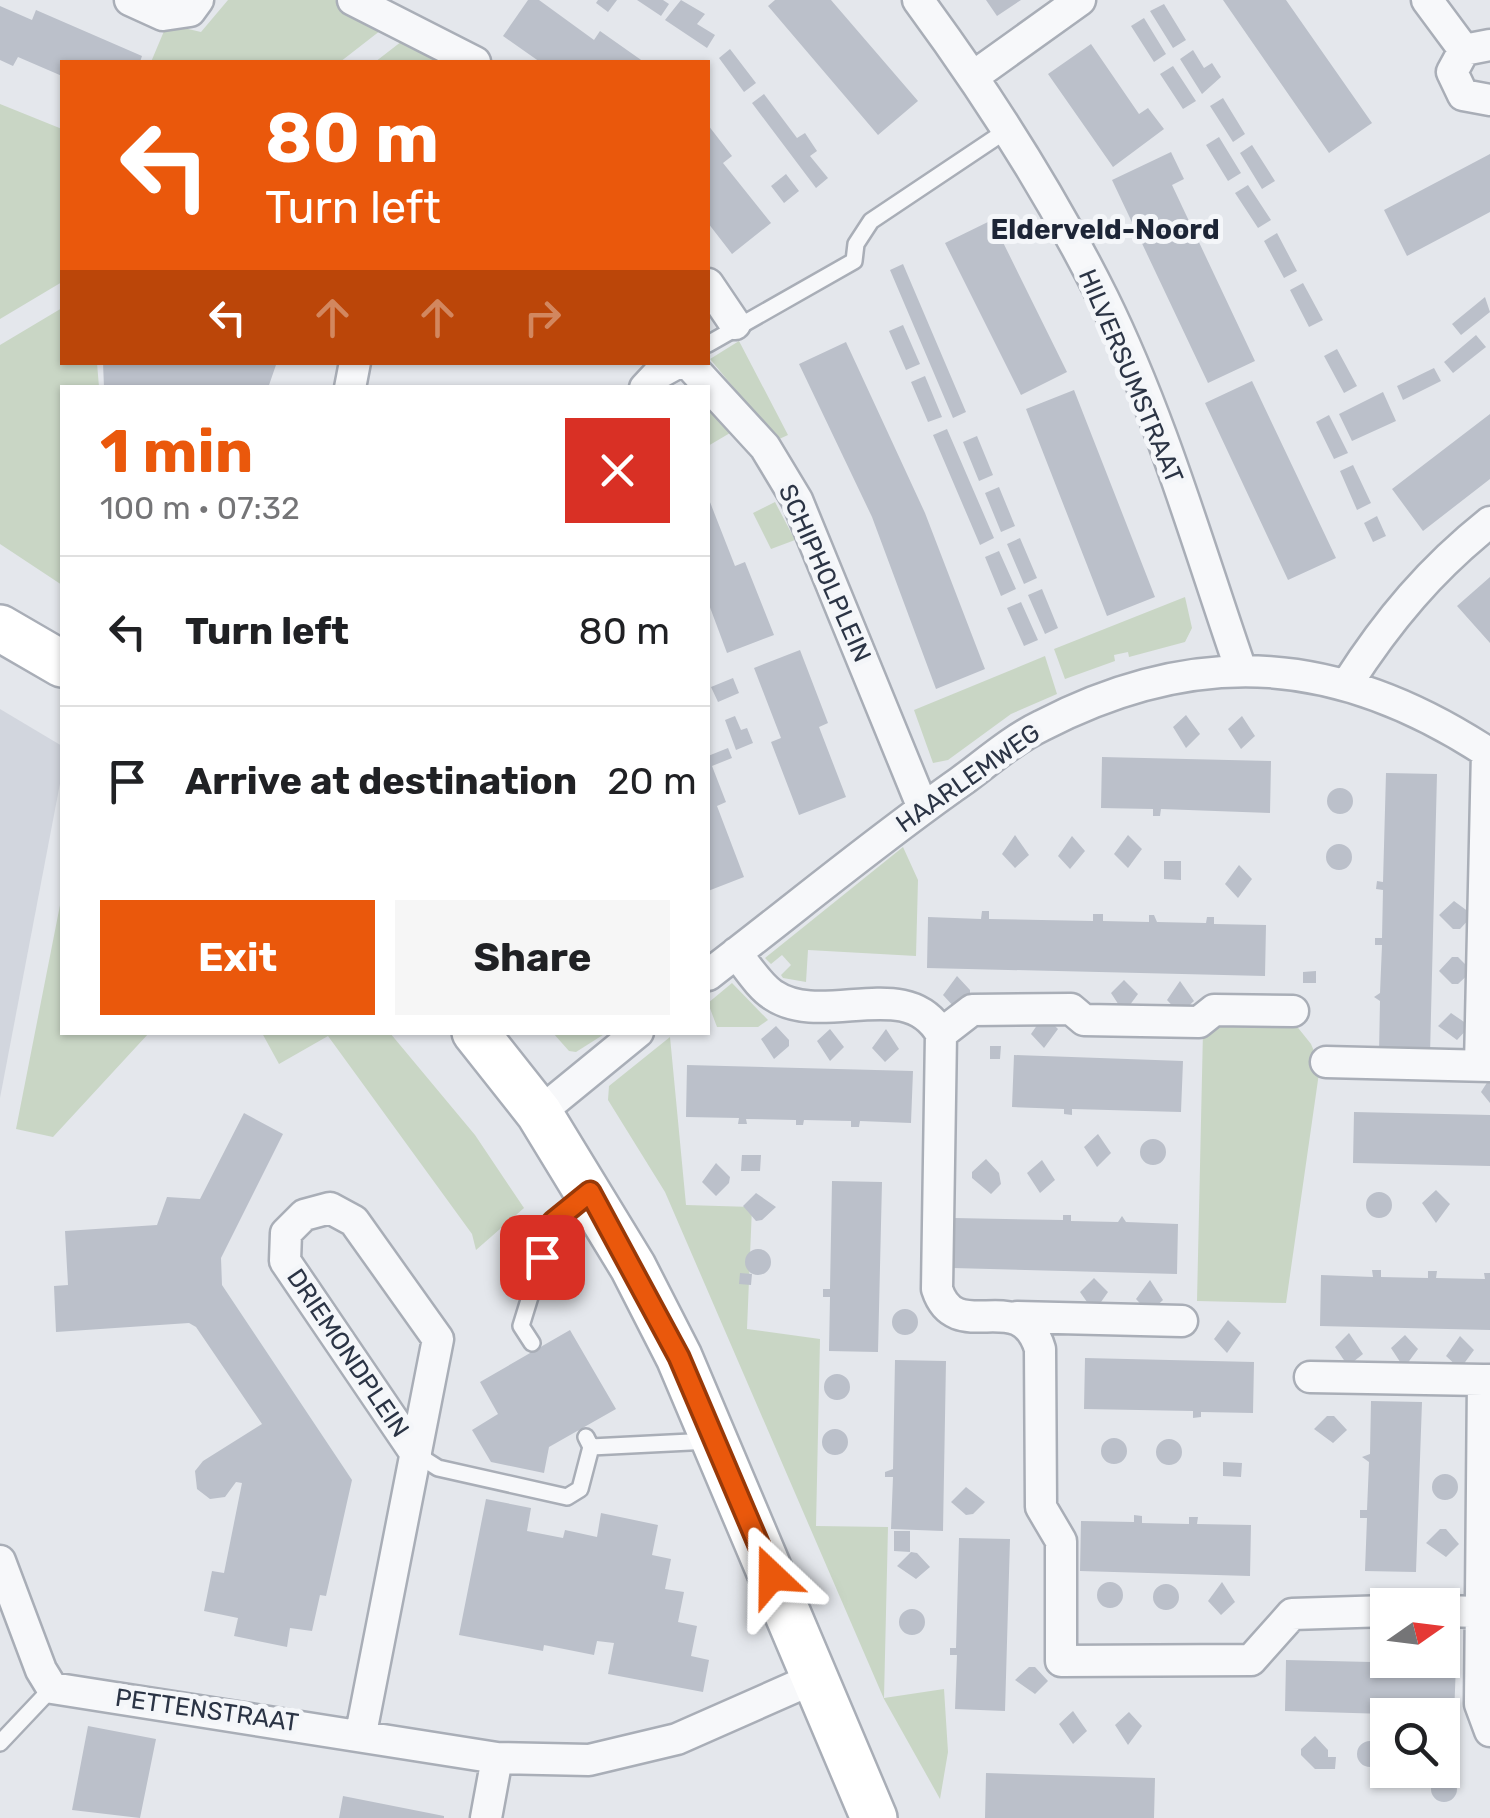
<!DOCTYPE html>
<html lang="en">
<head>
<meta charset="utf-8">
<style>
	:root { --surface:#fff; --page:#f6f6f6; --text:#202124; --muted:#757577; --line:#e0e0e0; --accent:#ea580c }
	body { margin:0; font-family:Rubik,sans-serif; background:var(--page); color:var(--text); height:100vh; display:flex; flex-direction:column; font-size:38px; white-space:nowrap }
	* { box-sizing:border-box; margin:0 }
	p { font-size:32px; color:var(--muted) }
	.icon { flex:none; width:55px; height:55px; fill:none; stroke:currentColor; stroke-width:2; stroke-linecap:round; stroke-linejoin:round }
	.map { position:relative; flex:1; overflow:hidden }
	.sheet { position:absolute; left:60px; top:385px; width:650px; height:650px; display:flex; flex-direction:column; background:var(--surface); border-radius:0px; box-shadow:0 2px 8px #0004 }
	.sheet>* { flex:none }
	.top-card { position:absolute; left:60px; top:60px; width:650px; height:305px; border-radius:0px; box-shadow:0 2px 8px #0004; background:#ea580c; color:#fff; overflow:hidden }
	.needle { width:65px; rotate:76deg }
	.controls { position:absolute; left:1370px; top:1588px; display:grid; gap:20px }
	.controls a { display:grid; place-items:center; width:90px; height:90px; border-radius:0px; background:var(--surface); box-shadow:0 2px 8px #0004; font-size:50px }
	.pin { position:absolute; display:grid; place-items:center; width:85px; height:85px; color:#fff; margin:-42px; border-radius:20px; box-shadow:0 5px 15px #0006 }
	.me { position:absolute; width:110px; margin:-55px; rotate:337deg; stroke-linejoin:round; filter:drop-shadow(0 0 8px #0008) }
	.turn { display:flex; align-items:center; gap:35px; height:210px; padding:0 40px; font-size:45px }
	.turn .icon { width:130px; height:130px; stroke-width:2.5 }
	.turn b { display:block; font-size:70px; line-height:85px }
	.lanes { display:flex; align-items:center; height:95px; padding:0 40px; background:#0003; justify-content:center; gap:50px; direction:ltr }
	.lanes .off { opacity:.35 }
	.round { display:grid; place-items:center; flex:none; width:105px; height:105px; border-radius:0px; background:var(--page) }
	.head { display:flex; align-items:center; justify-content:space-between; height:170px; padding:0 40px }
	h1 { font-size:60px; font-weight:700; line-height:75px; color:var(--accent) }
	.primary-button { display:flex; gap:20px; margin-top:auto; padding:20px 40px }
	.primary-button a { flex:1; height:115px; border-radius:0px; background:var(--accent); color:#fff; font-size:40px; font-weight:700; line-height:115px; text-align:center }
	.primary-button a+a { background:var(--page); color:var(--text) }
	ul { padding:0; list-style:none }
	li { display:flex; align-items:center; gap:30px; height:150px; padding:0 40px; border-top:2px solid var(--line) }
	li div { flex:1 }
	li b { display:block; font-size:38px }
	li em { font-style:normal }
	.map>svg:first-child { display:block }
</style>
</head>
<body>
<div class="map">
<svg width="1490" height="1818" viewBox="0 0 1490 1818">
	<rect width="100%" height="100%" fill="#e4e7ec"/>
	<path fill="#d2d6de" d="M0,709L62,746V773L0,1098Z"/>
	<path fill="#c9d6c5" d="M228,0H335L385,27L340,62H151L167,24L201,32Z
		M406,38L449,62H375Z
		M0,104L62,129V282L0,319Z
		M62,308V362L97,363L99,387L62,388V585L0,544V345Z
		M739,341L788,435L777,440L710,359Z
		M708,405L730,433L708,446Z
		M775,502L795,540L771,549L753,513Z
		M1185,597L1192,628L1185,642L1129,657L1128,652L1114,655L1115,661L1065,679L1054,649Z
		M1045,656L1057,694L1011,714L948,760L933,763L914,710Z
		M903,847L918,880L916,956L808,950L806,982L783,978L781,975L791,965L782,955L771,964L765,958Z
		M62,895V1032L149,1033L53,1137L16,1129Z
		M732,983L768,1020L758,1027H717L708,1003Z
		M1223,1020L1295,1024L1311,1044L1320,1066L1286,1303L1197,1301L1203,1031L1211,1032Z
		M262,1033H390L475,1135L524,1208L476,1250L472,1234L328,1036L279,1064Z
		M553,1033H606L576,1052L569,1051Z
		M670,1037L686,1205L752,1207L747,1329L820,1339L816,1526L888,1527L884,1698L944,1689L948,1752L940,1799L884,1699L665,1192L608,1100L609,1086Z"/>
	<path fill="#bbc0ca" d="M528,0H539L594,40L600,31L644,62H540L503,36Z
		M598,0H617L608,12L596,3Z
		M637,0H663L669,4L661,16Z
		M681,0L705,14L697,24L715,35L707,48L665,20Z
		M775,0H831L918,101L878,135L768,6Z
		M986,0H1021L997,16Z
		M1223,0H1286L1372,123L1329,153Z
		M1164,4L1186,40L1173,48L1150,11Z
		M0,6L32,20L36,10L142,56L140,62H62V76L18,57L13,66L0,60Z
		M1144,18L1166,54L1154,62L1131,26Z
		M1091,44L1139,114L1148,108L1164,129L1113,167L1048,74Z
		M730,49L756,83L744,92L719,58Z
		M1193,50L1204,68L1212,63L1221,77L1202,94L1180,59Z
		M1173,66L1196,101L1183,109L1160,74Z
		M764,94L797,138L805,133L817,151L810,156L828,178L816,188L752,103Z
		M1223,98L1245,134L1233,142L1210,106Z
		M708,125L732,156L723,163L771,223L732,254L708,223Z
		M1219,137L1241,173L1228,181L1206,145Z
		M1252,145L1275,181L1262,189L1240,153Z
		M1171,152L1184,179L1172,185L1255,361L1208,383L1112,180Z
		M1490,154V212L1407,256L1384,210Z
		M786,174L799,191L784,203L771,186Z
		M1248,185L1271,220L1258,228L1235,193Z
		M992,220L1067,372L1021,395L945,243Z
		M1277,233L1297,271L1284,278L1264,241Z
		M903,264L966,412L953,418L890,270Z
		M1303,283L1323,320L1309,327L1290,290Z
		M1485,297L1490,312L1461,335L1452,324Z
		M903,325L920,364L906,370L889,331Z
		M1476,335L1486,347L1453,373L1444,362Z
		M846,342L925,513L985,669L936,689L872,517L799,364Z
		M1337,349L1357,386L1344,393L1324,356Z
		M103,362H277L268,388H104Z
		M1434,368L1441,381L1403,400L1397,386Z
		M925,376L942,417L928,422L911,382Z
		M1252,381L1336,558L1288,580L1205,403Z
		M1074,390L1155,597L1107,616L1026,409Z
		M1383,392L1396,421L1352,441L1339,414Z
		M1490,414V479L1423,531L1392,489Z
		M1329,415L1348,453L1334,459L1316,422Z
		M947,429L994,538L980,545L933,435Z
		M977,436L993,475L979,481L963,442Z
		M1353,465L1371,503L1357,510L1340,471Z
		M999,487L1015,526L1001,532L985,493Z
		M708,497L735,566L745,562L774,635L727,653L708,602Z
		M1377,516L1386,536L1373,542L1364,523Z
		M1020,538L1037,578L1024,584L1007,544Z
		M999,551L1016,589L1001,596L985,557Z
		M1490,577V643L1457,606Z
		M1042,589L1058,628L1045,634L1028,595Z
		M1021,602L1038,640L1024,646L1007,608Z
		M800,650L828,723L819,727L846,797L799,815L771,742L781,738L754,668Z
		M733,678L739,693L718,702L711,687Z
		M1186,715L1200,734L1186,748L1173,727Z
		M735,716L741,730L747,728L753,743L736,750L725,720Z
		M1242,716L1255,736L1241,749L1228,729Z
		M728,748L732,758L712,766L726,802L717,806L744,877L708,891V756Z
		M1102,757L1271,761L1270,813L1161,809L1160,816H1153V809L1101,808Z
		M1386,773L1437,774L1430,1055L1379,1054L1380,1001L1374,997L1380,993L1382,945H1375V938H1382L1383,890L1376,889L1377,881L1383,882Z
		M1327 801a13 13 0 1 1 26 0a13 13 0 1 1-26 0Z
		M1015,835L1029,855L1015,868L1002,854Z
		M1128,835L1142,849L1128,868L1114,854Z
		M1072,836L1085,851L1070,869L1058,856Z
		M1326 857a13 13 0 1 1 26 0a13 13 0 1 1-26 0Z
		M1164,861H1181V880L1164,879Z
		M1239,865L1252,879L1238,898L1225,884Z
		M1454,901L1473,915L1460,929H1453L1439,915Z
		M982,911H989V919L1093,921V914H1103V921L1149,922V915H1154L1157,922L1206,923L1207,917H1214V924L1266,925L1265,976L927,968L928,917L981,919Z
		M1452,957H1458L1472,971L1458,984H1452L1439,971Z
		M1316,971V983H1303V972Z
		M957,976L970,990V996L956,1009L943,995Z
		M1124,980L1138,994L1124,1013L1111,993Z
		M1180,981L1194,1001L1180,1014L1167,1000Z
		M1451,1013L1470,1026L1457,1040L1438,1026Z
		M1044,1015L1058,1029L1044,1048L1031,1034Z
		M776,1026L789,1040V1046L774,1059L761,1039Z
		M830,1029L844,1047L830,1061L817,1041Z
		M886,1029L899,1049L885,1062L872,1048Z
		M990,1046H1001L1000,1059H990Z
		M1014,1055L1183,1061L1181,1112L1072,1109V1115L1064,1114V1109L1012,1107Z
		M687,1065L913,1071L911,1123L860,1121L859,1127H851V1121L804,1120L803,1125H796V1120L746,1119L747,1124H738L739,1118L686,1117Z
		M1490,1078V1103L1481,1092Z
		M1354,1112L1490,1115V1166L1353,1163Z
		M244,1113L283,1134L221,1258L222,1285L352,1480L326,1596L320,1595L312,1631L290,1628L287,1647L234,1636L238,1618L204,1611L212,1571L224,1573L242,1483L236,1482L225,1497L210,1499L197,1489L195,1471L203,1461L262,1424L196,1327L189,1323L56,1332L54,1286L68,1285L65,1231L157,1225L167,1197L200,1199Z
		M1098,1134L1111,1153L1097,1167L1084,1147Z
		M1140 1152a13 13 0 1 1 26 0a13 13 0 1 1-26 0Z
		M742,1155H761L760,1171H741Z
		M986,1159L999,1173L1001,1184L991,1194L972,1178V1172Z
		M1042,1160L1055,1180L1040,1193L1027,1173Z
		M716,1163L730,1177L729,1183L716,1196L702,1182Z
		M832,1181L882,1182L878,1352L829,1351L830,1297H823V1289H830Z
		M1436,1190L1450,1204L1436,1223L1422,1203Z
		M1366 1205a13 13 0 1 1 26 0a13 13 0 1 1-26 0Z
		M756,1193L776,1207L762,1220L756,1221L743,1206Z
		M1063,1215H1071V1221L1118,1222L1122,1216L1126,1222L1178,1224L1177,1274L953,1268L954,1218L1063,1220Z
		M745 1262a13 13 0 1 1 26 0a13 13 0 1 1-26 0Z
		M1372,1270H1381V1277L1428,1278V1271H1437L1436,1278L1485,1279L1484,1273H1490V1330L1320,1326L1321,1275L1373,1277Z
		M740,1273L752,1274L751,1285L739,1284Z
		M1094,1278L1108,1292L1094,1312L1080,1292Z
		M1150,1280L1163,1300L1149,1313L1136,1299Z
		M892 1322a13 13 0 1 1 26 0a13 13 0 1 1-26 0Z
		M1228,1320L1241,1333L1227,1353L1214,1339Z
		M570,1330L616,1409L549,1447L544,1473L491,1462L472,1430L498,1414L480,1382Z
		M1349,1333L1363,1354L1348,1366L1335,1347Z
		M1405,1335L1418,1349L1404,1368L1391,1348Z
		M1460,1336L1474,1350L1460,1369L1446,1356Z
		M1085,1358L1254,1362L1253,1413L1201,1412V1417L1193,1418V1411L1084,1409Z
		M895,1360L946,1361L943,1531L891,1529L893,1477H885V1472L893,1469Z
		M824 1387a13 13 0 1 1 26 0a13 13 0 1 1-26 0Z
		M1371,1401L1422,1402L1416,1572L1365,1571L1367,1518H1360V1510H1367L1369,1462L1362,1457L1370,1454Z
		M1327,1416H1334L1347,1430L1333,1443L1314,1429Z
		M822 1442a13 13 0 1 1 26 0a13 13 0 1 1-26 0Z
		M1101 1451a13 13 0 1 1 26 0a13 13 0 1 1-26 0Z
		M1156 1452a13 13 0 1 1 26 0a13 13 0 1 1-26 0Z
		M1223,1462L1242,1463L1241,1477L1223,1476Z
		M1432 1487a13 13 0 1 1 26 0a13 13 0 1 1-26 0Z
		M966,1487L985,1502L973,1514L966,1515L951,1502Z
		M486,1499L531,1508L527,1531L563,1538L565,1530L597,1537L601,1513L658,1525L652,1555L671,1559L665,1589L684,1592L678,1622L697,1626L691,1656L709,1660L703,1692L608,1674L614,1643L597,1641L594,1655L544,1645L543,1651L459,1635Z
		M1134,1515L1142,1516V1523L1189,1524V1517H1198L1197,1524L1251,1525L1250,1576L1080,1571L1081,1521L1134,1522Z
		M1440,1529H1446L1459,1544L1446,1557L1426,1543Z
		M894,1531H910V1552L894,1551Z
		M959,1538L1010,1539L1005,1711L955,1709L957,1655H950V1648H956Z
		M911,1552L917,1553L930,1567L916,1579L897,1566Z
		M1222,1582L1235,1602L1221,1615L1208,1601Z
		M1097 1595a13 13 0 1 1 26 0a13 13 0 1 1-26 0Z
		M1153 1597a13 13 0 1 1 26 0a13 13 0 1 1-26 0Z
		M899 1622a13 13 0 1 1 26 0a13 13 0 1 1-26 0Z
		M1286,1660L1456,1664L1454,1716L1285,1711Z
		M1029,1667H1035L1048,1681L1035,1694L1015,1680Z
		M1073,1711L1087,1731L1073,1744L1059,1724Z
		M1129,1712L1142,1726L1128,1745L1115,1725Z
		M88,1726L156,1739L140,1818L72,1810Z
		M1315,1736L1328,1750V1757H1336L1335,1769H1315L1301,1755V1749Z
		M1357 1754a13 13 0 1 1 26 0a13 13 0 1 1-26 0Z
		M986,1773L1155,1778L1154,1818H985Z
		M1431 1789a13 13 0 1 1 26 0a13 13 0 1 1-26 0Z
		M343,1796L444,1816V1818H339Z"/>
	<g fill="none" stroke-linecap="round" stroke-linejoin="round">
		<defs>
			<path id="lane" d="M708,344L854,261L856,244L871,221L1010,128
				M532,1343L521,1326L553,1222L587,1195
				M586,1437L591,1447L710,1441
				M416,1454L438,1468L567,1497L580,1489L591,1447
				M0,1743L52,1688"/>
			<path id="street" d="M130,0L163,15L190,11L198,0
				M353,0L475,62
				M918,0C988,95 1050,192 1103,298C1161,416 1198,546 1241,670
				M1427,0L1464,50
				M1490,45L1464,50L1452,72L1463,95L1490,100
				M974,76L1080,0
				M708,284L735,324
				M687,362L765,447L797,500L923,808
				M350,388L355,362
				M645,388L659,373L679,362
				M1347,684C1388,620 1431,569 1490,522
				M736,953C747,966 759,986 773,995C823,1029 907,973 941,1034L937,1289C956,1348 1020,1283 1040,1349L1041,1507L1061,1541V1661L1251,1660L1292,1614L1388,1611
				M708,975C792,911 873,843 960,782C986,763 1012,740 1041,726C1201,643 1342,656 1490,754
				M941,1034L972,1010L1071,1009L1084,1020L1199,1022L1214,1010L1293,1011
				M1326,1062L1490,1066
				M1480,1065L1487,752
				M539,1113L638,1032
				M1017,1317L1182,1321
				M1310,1377L1483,1380
				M1490,1380H1483L1480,1704L1490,1731
				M0,1561L41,1670L52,1688L497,1758L589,1760L677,1739L815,1678
				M1442,1611L1480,1612
				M361,1733L438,1339L354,1221L330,1208L304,1215L286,1233L285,1261L416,1454
				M486,1818L497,1758"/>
			<path id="secondary" d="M0,628L62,664
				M475,1032L539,1113L633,1267L679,1357L874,1818"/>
		</defs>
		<use href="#lane" stroke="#a9aeb7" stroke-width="20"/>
		<use href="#street" stroke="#a9aeb7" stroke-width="35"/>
		<use href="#secondary" stroke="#a9aeb7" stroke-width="50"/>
		<use href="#lane" stroke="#f7f8fa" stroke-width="15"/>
		<use href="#street" stroke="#f7f8fa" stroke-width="30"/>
		<use href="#secondary" stroke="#fff" stroke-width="45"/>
	</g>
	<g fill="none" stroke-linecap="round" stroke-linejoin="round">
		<defs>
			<path id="route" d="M542,1257L553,1222L590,1192L679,1357L772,1576"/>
		</defs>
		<use href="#route" stroke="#983908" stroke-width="25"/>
		<use href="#route" stroke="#ea580c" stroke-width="18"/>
	</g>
	<g text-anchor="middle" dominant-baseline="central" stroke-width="10" stroke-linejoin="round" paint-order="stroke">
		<g font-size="25" fill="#2b3445" stroke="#f4f6f9">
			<text transform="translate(1131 376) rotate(67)">HILVERSUMSTRAAT</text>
			<text transform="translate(825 573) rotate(66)">SCHIPHOLPLEIN</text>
			<text transform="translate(968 778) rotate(-35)">HAARLEMWEG</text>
			<text transform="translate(348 1353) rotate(56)">DRIEMONDPLEIN</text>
			<text transform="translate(207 1710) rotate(8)">PETTENSTRAAT</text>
		</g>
		<g font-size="28" font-weight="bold" fill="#1d2536" stroke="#f4f6f9">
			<text x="1105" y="229">Elderveld-Noord</text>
		</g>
	</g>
</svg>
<div class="controls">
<a><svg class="needle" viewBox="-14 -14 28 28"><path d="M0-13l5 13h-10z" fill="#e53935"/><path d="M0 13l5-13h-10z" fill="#757577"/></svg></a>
<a><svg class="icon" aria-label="search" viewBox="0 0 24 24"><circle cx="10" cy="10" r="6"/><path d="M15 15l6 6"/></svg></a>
</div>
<div class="pin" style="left:542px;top:1257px;background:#d93025"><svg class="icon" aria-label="arrive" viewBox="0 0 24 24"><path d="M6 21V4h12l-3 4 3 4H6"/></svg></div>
<svg class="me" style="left:772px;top:1576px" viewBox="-20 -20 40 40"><path d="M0-17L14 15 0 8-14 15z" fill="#ea580c" stroke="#fff" stroke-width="4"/></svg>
<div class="top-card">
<div class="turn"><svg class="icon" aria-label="left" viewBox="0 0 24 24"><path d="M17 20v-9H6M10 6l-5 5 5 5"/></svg><div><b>80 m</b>Turn left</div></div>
<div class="lanes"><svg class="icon" aria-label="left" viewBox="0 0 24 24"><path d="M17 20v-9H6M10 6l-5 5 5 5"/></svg><svg class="icon off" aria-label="ahead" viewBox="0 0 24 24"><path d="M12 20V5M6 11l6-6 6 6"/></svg><svg class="icon off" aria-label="ahead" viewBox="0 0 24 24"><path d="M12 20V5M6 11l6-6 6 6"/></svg><svg class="icon off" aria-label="right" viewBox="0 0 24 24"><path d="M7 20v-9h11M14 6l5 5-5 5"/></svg></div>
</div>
<section class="sheet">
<div class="head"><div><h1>1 min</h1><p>100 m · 07:32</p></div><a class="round" style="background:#d93025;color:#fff"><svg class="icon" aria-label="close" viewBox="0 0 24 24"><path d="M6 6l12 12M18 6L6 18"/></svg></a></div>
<ul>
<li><svg class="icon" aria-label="left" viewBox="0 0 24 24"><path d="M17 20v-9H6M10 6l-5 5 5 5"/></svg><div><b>Turn left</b></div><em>80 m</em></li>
<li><svg class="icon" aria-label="arrive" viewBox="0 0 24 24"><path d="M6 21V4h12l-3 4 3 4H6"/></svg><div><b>Arrive at destination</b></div><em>20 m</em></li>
</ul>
<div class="primary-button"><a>Exit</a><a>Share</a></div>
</section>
</div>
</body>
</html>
